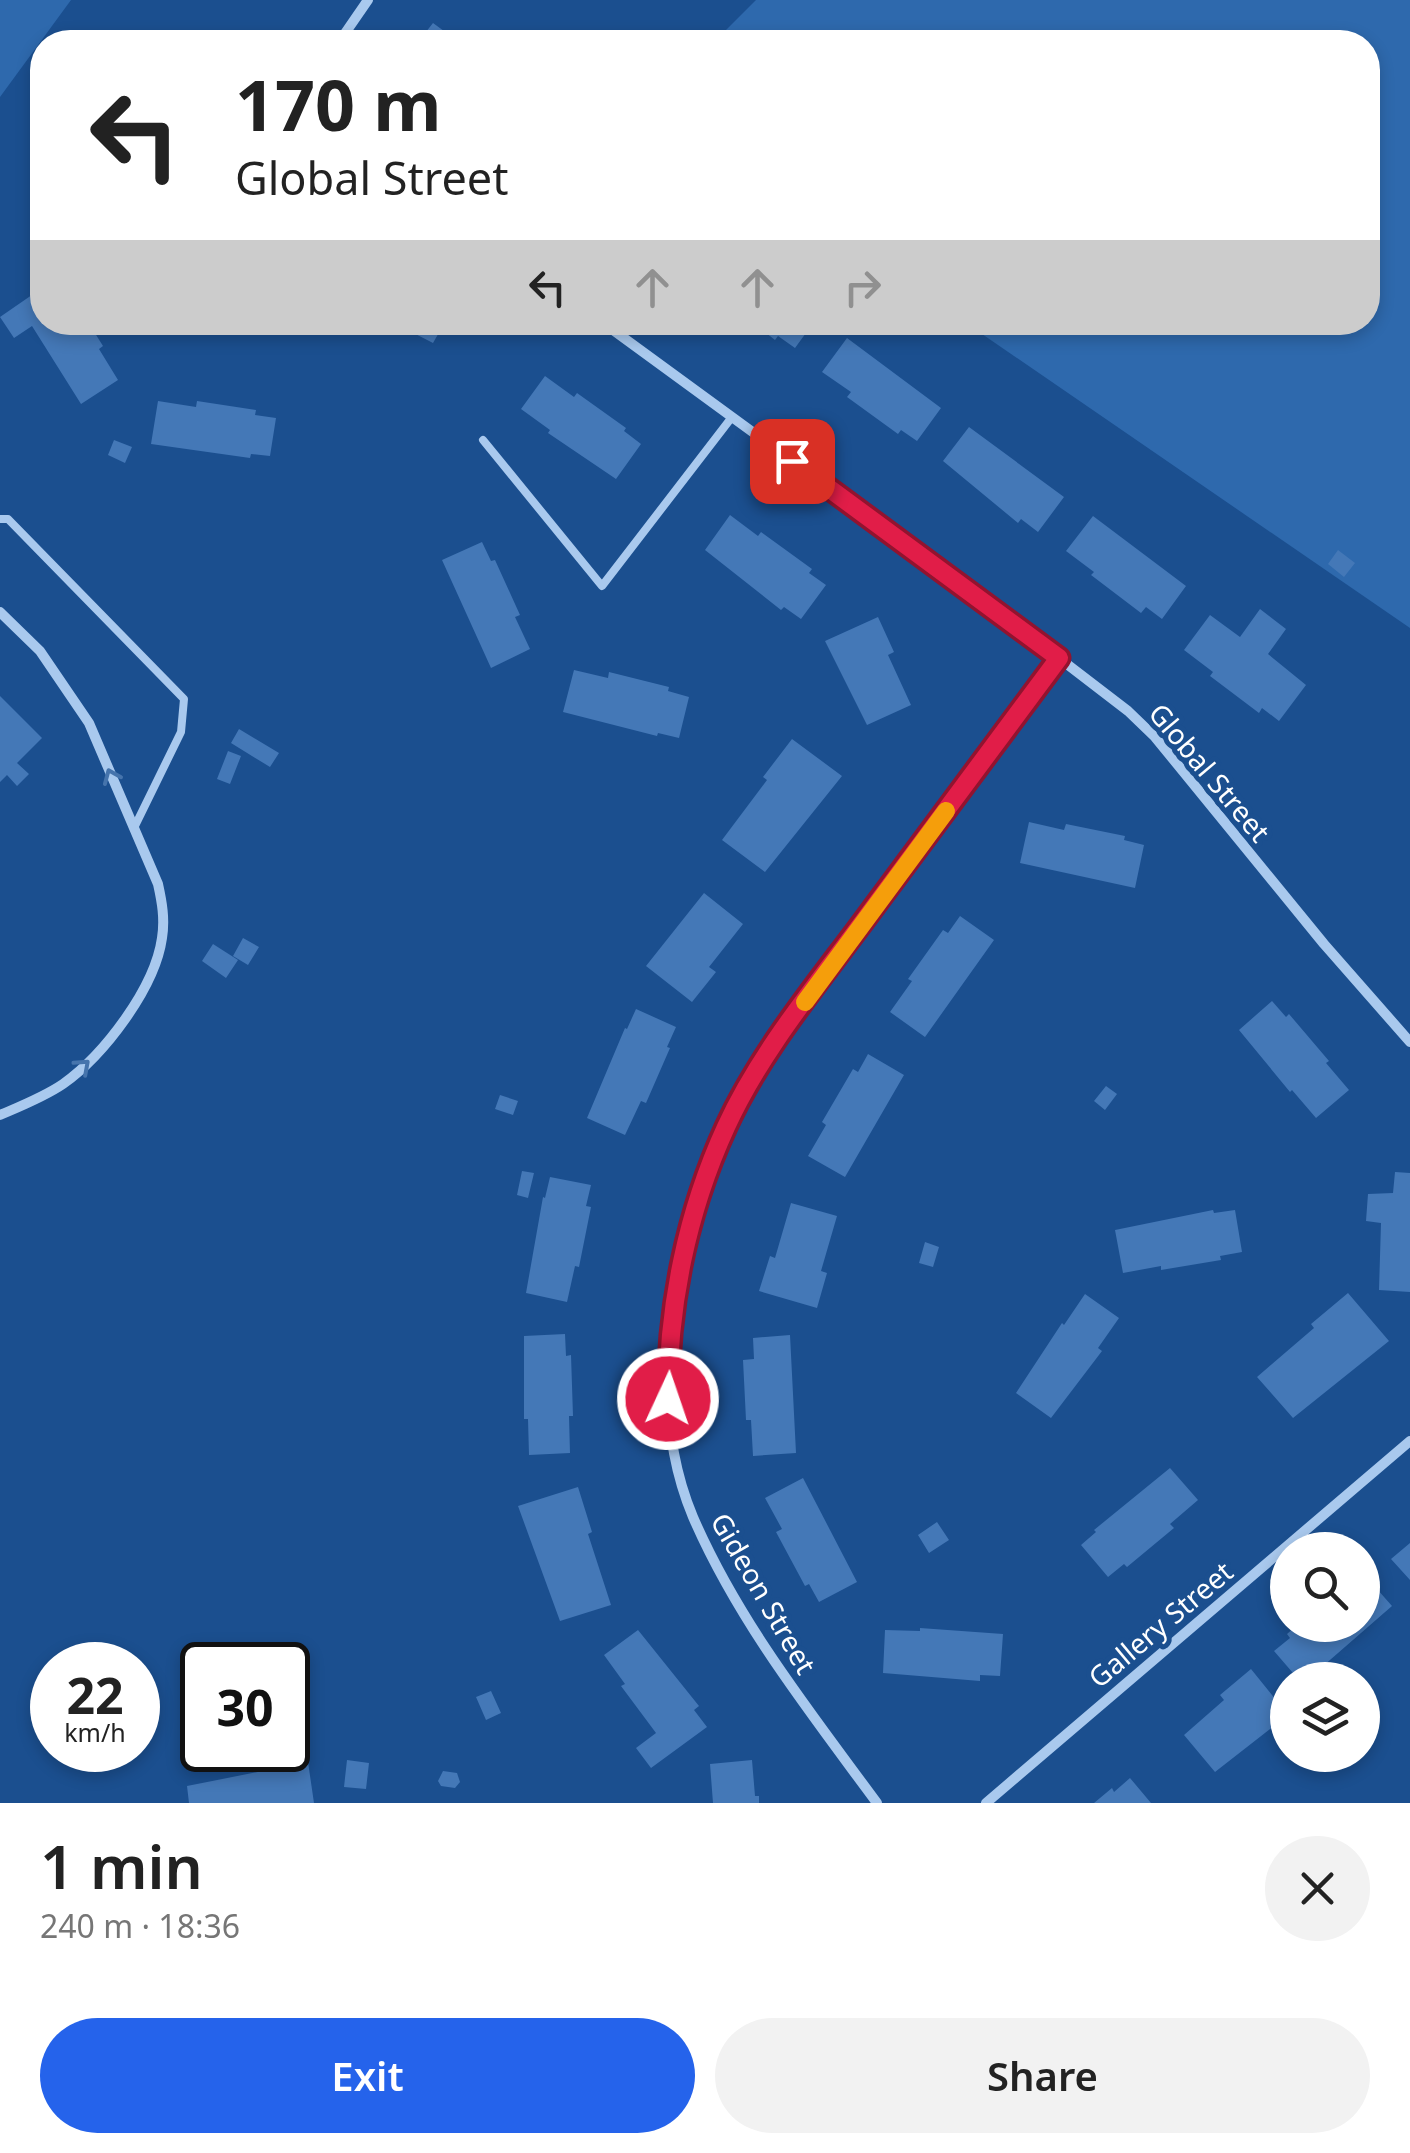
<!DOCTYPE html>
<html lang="en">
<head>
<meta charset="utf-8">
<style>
	:root { --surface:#fff; --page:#f2f2f2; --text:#222; --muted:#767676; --accent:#2563eb }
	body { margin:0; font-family:"Noto Sans",sans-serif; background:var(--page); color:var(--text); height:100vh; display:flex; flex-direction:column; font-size:38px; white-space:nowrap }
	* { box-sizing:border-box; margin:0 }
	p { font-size:32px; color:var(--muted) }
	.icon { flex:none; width:55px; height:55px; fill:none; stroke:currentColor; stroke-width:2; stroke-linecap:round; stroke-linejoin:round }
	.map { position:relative; height:1803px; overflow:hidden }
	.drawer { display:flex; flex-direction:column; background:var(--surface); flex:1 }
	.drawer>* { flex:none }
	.guide { position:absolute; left:30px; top:30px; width:1350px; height:305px; border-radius:40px; box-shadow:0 5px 15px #0003; background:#fff; color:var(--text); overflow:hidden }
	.tools { position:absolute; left:1270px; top:1532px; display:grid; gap:20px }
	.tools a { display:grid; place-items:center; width:110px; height:110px; border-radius:50%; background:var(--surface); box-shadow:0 5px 15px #0003; font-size:50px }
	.speed { position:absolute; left:30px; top:1642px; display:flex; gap:20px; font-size:50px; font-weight:700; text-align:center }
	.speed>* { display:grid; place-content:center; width:130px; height:130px; border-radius:50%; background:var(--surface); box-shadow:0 5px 15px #0003; line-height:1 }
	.speed small { font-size:25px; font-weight:400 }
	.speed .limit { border:5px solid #111; border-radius:15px; background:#fff; color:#111 }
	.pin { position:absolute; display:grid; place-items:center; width:85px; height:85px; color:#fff; margin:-42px; border-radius:20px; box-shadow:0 5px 15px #0006 }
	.me { position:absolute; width:110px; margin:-55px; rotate:3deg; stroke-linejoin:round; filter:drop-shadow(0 0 8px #0008) }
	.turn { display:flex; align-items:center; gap:35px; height:210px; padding:0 40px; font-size:45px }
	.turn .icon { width:130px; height:130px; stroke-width:2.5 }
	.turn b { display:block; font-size:70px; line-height:85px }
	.lanes { display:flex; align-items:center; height:95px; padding:0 40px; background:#0003; justify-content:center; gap:50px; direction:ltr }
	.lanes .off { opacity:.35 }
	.round { display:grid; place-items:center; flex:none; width:105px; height:105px; border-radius:52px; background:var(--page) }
	.head { display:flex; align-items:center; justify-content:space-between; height:170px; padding:0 40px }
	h1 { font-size:60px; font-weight:600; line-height:75px }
	.primary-button { display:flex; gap:20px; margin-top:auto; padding:20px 40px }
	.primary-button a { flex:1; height:115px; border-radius:60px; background:var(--accent); color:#fff; font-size:40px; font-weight:600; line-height:115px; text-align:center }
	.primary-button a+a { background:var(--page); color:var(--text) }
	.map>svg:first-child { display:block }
</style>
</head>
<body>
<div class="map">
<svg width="1410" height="1803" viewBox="0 0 1410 1803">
	<rect width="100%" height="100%" fill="#1b4f8f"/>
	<path fill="#2e69ad" d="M0,0H71L0,97Z
		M756,0H1410V628L966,323L1368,322V42H714Z"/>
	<path fill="#4478b7" d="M433,23L459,42H418Z
		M42,288V322H88L103,346L99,349L118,380L81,404L32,326L14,338L0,317Z
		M392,322H445L433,343Z
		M752,322H814L795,348L778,336L775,340Z
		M847,338L941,408L917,441L901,430L898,434L847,397L851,392L822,372Z
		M545,376L574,397L577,393L626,428L624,431L641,444L616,479L548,433L550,430L521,409Z
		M158,401L196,407L197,401L256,410L255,415L276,418L270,456L251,454L250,458L151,444Z
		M969,427L1064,497L1038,532L1021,519L1018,523L943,461Z
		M114,440L132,447L125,463L108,455Z
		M730,515L758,536L761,532L812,569L809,573L826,585L801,619L784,607L781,610L705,550Z
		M1093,516L1186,586L1162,619L1146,607L1141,613L1091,575L1094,572L1066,551Z
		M482,542L491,561L495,560L520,615L515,617L530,649L491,668L442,560Z
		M1338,550L1355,563L1344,577L1328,564Z
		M1260,609L1286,629L1268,654L1306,685L1279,721L1262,708L1259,713L1210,676L1213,672L1184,650L1210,615L1240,637Z
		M878,617L894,652L888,655L911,705L867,725L825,641Z
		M574,670L608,678L609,672L669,687L668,691L689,697L679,738L658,733L657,736L563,712Z
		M0,696L42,738L17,763L29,774L17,786L7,775L0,782Z
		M239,729L279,753L270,767L231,743Z
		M792,739L842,776L765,872L722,840L767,780L763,777Z
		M228,751L241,756L230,784L217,779Z
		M1029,822L1064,830L1066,824L1125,836L1124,840L1144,845L1135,888L1020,863Z
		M704,893L743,924L709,967L716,972L692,1002L646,966Z
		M960,916L994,940L925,1037L890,1012L912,981L908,979L943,930L948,933Z
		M243,938L259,947L248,965L233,956Z
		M213,944L238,960L226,978L202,961Z
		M1272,1001L1286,1017L1289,1014L1329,1061L1326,1063L1349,1090L1316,1118L1292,1090L1290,1092L1239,1030Z
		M636,1009L676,1027L667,1047L670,1048L646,1103L641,1101L625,1135L587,1118L625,1028L627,1029Z
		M868,1054L904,1075L845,1177L808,1156L826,1125L822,1122L853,1069L858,1072Z
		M1106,1086L1117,1094L1105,1110L1094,1101Z
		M500,1095L518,1101L513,1115L495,1109Z
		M522,1171L534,1173L528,1198L517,1195Z
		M1395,1172L1410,1173V1292L1379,1290L1381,1223L1366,1221L1368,1194L1393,1193Z
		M550,1177L591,1185L586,1206L591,1207L579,1267L575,1266L567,1302L526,1293L543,1197L545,1198Z
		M791,1203L837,1216L821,1271L827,1273L817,1308L759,1291L770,1256L775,1258Z
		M1213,1210L1214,1213L1235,1210L1242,1252L1220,1256L1221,1260L1161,1270V1266L1123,1273L1115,1230Z
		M925,1242L939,1247L933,1267L919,1263Z
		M1348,1293L1389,1341L1293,1418L1257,1377L1314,1328L1311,1324Z
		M1085,1294L1119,1318L1098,1348L1102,1351L1051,1418L1016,1393L1062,1323L1064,1325Z
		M565,1334L566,1356L571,1355L573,1416H569L570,1453L529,1455L528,1419H524V1336Z
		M790,1335L796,1453L753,1456L751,1420H746L743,1360L754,1359L753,1338Z
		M1170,1468L1198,1500L1170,1524L1174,1528L1127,1567L1124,1564L1108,1577L1081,1545L1096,1532L1094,1530Z
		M803,1478L857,1582L819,1602L809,1584L805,1586L776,1532L782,1529L765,1498Z
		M578,1487L592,1532L588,1534L611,1605L560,1621L518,1506Z
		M937,1522L949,1540L929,1553L918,1535Z
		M1410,1543V1580L1391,1559Z
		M1362,1572L1392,1606L1307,1680H1299L1274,1651L1290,1638L1287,1634L1297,1625H1362Z
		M920,1628L1003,1634L1000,1676L980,1675V1681L883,1673L885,1630L920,1631Z
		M638,1630L699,1706L694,1710L707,1727L651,1768L636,1748L656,1733L621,1686L625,1684L604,1655Z
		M1251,1669L1288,1715L1215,1772L1184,1735L1224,1700L1220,1695Z
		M491,1691L501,1713L486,1720L476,1697Z
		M347,1760L369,1763L366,1789L344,1787Z
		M752,1760L755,1796H759V1803H713L710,1764Z
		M308,1762L314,1803H189L187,1786Z
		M443,1771L457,1773L460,1782L455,1788L441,1786L438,1781Z
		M1130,1778L1151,1803H1094L1112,1788L1114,1792Z"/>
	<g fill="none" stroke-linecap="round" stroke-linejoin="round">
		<path stroke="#a9c9ee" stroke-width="8" d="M483,440L602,586L732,417
			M0,519H8L184,699L181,732L134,828"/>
		<path stroke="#a9c9ee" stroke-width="10" d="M339,42L368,0
			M602,322L1003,615L1128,711L1155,737L1324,944L1410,1042
			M0,612L40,651L89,723L158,884C162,902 165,919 162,938C155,988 104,1055 63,1084C44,1097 21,1106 0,1115
			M877,1803C810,1712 738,1621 693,1517C643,1399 674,1240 726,1127C758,1057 811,993 856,932C924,840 991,749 1059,658
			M986,1803L1410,1441"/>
	</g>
	<defs><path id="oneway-chevron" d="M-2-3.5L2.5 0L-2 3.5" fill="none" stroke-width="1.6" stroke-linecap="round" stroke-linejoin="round" transform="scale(2.5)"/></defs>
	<g stroke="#4674ac">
		<use href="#oneway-chevron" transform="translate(111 776) rotate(-113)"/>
		<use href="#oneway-chevron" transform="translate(83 1066) rotate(-42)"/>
	</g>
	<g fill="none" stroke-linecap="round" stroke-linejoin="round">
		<defs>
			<path id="route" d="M668,1399C668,1306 687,1212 726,1127C762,1048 823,977 874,907C935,824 997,741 1059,658L792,461"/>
		</defs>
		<use href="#route" stroke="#92132f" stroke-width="25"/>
		<use href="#route" stroke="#e11d48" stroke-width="18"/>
		<path stroke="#f59e0b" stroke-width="18" d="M805,1002L946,811"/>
	</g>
	<g text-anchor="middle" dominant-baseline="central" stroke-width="10" stroke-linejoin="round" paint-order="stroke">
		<g font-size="28" fill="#fff" stroke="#1b4f8f">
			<text transform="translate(1210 772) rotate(50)">Global Street</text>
			<text transform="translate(764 1593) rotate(60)">Gideon Street</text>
			<text transform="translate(1160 1624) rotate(-40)">Gallery Street</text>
		</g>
	</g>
</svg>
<div class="tools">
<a><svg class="icon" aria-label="search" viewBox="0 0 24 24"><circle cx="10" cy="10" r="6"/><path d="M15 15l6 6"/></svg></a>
<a><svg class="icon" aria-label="layers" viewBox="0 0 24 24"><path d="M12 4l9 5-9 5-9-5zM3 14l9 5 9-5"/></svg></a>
</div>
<div class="speed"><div>22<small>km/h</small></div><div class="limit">30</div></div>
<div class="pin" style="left:792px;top:461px;background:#d93025"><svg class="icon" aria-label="arrive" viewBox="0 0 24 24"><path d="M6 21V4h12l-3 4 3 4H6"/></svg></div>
<svg class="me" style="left:668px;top:1399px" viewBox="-20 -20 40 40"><circle r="17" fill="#e11d48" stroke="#fff" stroke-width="3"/><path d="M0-11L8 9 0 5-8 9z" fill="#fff"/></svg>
<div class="guide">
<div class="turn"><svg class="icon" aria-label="left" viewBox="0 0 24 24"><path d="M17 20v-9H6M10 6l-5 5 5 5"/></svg><div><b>170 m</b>Global Street</div></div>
<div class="lanes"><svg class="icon" aria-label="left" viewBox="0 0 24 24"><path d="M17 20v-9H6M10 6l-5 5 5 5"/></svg><svg class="icon off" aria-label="ahead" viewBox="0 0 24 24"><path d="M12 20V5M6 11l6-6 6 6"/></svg><svg class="icon off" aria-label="ahead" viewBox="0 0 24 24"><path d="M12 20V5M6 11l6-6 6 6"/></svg><svg class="icon off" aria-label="right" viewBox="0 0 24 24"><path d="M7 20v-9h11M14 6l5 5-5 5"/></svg></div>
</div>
</div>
<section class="drawer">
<div class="head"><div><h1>1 min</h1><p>240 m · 18:36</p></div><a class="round"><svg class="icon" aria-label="close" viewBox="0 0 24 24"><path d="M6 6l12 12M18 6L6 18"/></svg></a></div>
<div class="primary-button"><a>Exit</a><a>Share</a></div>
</section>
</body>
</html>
